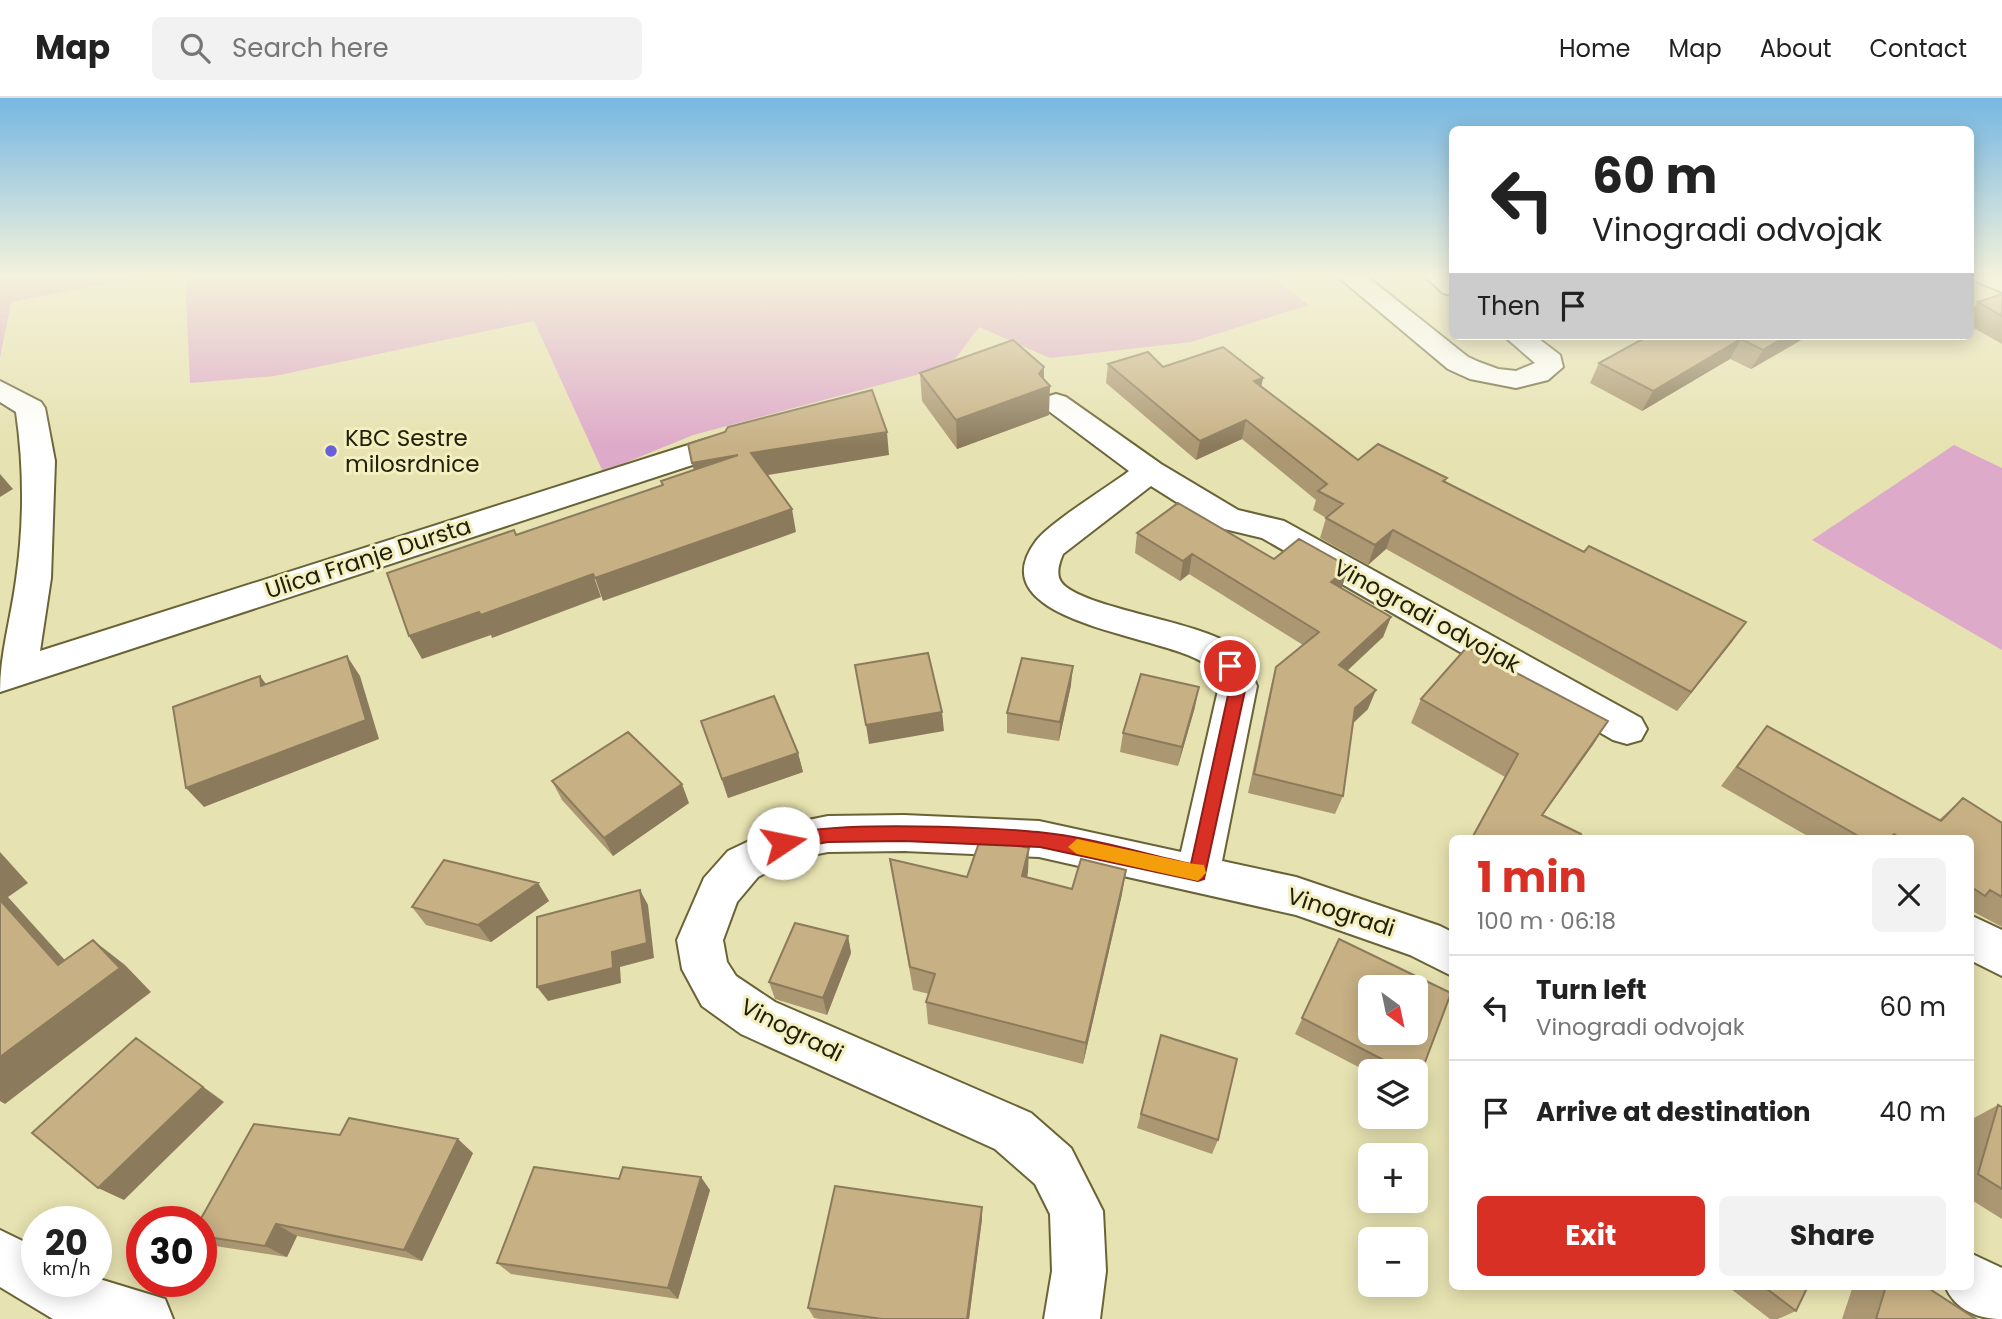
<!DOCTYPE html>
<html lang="en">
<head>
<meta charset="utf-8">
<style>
	:root { --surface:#fff; --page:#f2f2f2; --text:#222; --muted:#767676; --line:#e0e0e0; --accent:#d93025 }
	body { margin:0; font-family:Poppins,sans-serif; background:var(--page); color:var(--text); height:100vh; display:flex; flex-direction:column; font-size:26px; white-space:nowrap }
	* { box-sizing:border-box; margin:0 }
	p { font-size:23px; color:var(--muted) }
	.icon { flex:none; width:38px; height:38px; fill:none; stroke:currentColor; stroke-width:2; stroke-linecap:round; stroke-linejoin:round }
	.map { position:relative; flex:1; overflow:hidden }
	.details { position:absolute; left:1449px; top:737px; width:525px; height:455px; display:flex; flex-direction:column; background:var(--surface); border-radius:10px; box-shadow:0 4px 18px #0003 }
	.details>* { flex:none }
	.top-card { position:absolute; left:1449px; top:28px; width:525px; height:214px; border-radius:10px; box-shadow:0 4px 18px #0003; background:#fff; color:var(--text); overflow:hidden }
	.needle { width:46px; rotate:147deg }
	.tools { position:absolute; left:1358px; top:877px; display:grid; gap:14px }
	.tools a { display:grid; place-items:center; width:70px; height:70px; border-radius:10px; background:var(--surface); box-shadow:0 4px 18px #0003; font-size:35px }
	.speed { position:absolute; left:21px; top:1108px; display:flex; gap:14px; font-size:35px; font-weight:700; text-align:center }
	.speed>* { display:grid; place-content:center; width:91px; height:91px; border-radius:50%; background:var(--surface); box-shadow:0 4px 18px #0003; line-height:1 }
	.speed small { font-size:18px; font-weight:400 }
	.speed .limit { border:10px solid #d22; background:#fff; color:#111 }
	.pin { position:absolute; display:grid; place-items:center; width:60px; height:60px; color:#fff; margin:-30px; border:4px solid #fff; border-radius:50%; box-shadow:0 2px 7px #0007 }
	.me { position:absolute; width:77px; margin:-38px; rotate:79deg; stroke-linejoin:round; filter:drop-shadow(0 0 5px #0008) }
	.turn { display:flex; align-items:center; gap:24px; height:147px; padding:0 28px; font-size:32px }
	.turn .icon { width:91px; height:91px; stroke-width:2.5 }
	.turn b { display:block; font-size:49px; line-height:60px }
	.then { display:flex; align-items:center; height:66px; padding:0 28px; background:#0003; gap:14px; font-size:26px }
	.round { display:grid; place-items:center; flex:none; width:74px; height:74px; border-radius:10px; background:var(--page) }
	.head { display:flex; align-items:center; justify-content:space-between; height:119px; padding:0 28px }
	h1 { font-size:42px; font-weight:700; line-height:52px; color:var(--accent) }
	.cta { display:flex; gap:14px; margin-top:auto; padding:14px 28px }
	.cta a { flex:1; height:80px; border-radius:10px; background:var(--accent); color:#fff; font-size:28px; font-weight:700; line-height:80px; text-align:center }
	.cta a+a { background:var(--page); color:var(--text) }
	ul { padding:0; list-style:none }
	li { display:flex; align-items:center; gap:21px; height:105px; padding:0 28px; border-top:2px solid var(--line) }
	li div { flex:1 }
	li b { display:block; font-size:26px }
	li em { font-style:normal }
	header { display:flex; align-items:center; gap:42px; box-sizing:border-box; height:98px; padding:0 35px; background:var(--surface); border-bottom:2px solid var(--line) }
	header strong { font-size:33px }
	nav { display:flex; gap:38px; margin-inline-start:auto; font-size:24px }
	.search { width:490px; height:63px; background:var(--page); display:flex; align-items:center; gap:18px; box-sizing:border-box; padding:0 24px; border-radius:10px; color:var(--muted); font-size:26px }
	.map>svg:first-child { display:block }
</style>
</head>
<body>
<header>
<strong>Map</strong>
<div class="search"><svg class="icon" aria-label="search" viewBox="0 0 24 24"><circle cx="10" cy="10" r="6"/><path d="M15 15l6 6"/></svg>Search here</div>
<nav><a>Home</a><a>Map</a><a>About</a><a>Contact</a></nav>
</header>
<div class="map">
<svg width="2002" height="1221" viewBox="0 0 2002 1221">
	<rect width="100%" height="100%" fill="#e7e2b1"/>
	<path fill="#deaac9" d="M0,177H150L11,204L0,260Z
		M185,177H1267L1309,207L1191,244L1050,260L979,229L950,268L693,337L603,374L534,223L275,278L190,285Z
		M1954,347L2002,370V552L1812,442Z"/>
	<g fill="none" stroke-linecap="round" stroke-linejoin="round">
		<defs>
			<path id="minor" d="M1336,177H1365L1468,259L1479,264L1498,271L1516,273L1535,265L1504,238H1535L1560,257L1563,269L1548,282L1516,290L1470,281L1448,271Z
				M1424,177H1452V197L1443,195Z
				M1970,177H2002V194L1973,182Z
				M0,283L41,304L45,310L55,363L51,480L40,553L707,341L718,339L729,341L733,348L729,355L0,594C0,556 11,520 16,482C24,427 24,369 16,314L0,304Z
				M1056,296L1066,299L1161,366L1238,412L1284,423L1641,620L1647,631L1641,642L1627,646L1613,642L1262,440L1216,429L1151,388L1063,456C1060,463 1056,474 1060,482C1073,509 1199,523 1231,547C1244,557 1251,574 1257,588L1222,763L1296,779L1440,828L1452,834V878L1410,857L1296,817L1039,759L904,753L828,754L791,761L758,779L737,804L723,842L727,864L736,878L775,904L1031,1015L1071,1050L1103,1113L1106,1173L1100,1221H1044L1052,1173L1050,1116L1035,1086L995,1051L741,936L702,908L682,871L677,842L704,780L728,753L783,727L828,718L904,717L1039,723L1181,754L1219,588C1216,579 1213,572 1205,566C1168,537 974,526 1036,443C1049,425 1108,389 1129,373L1046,311L1041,305L1046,299Z
				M1970,817L2002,832V878L1970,862Z
				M0,1132L37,1150V1183H96V1180L165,1201L173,1221H53L0,1189Z
				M1970,1155L2002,1170V1221C1978,1221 1955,1212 1945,1188H1970Z"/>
		</defs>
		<use href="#minor" stroke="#696337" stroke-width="4"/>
		<use href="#minor" fill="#fff" fill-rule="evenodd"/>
	</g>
	<path fill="#ab9772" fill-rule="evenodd" d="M2002,196V246L1970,228V214L1978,204Z
		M1648,238H1805L1803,241L1751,271L1730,261L1642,313L1590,285L1599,265Z
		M1108,266L1163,269L1263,280L1261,288L1358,362L1447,380L1445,384L1584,454L1746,524L1677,613L1386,451L1368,467L1320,440L1326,420L1313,412L1316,402L1242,341L1196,362L1106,285Z
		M920,275L1044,281L1049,317L957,351L922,303Z
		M1137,435L1274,461L1349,469L1341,490L1391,519L1383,539L1347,573L1368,611L1353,625L1343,698L1335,716L1248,695L1271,588L1276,569L1303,547L1189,476L1180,483L1135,455Z
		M1071,587L1059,643L1007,635V615Z
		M1421,601L1608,623L1543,717L1579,740H1471L1505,679L1411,625Z
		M1195,609L1178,668L1120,654L1123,635Z
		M701,623L798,655L803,674L728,700Z
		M1767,628L1939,722L1963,700L2002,725V829L1970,812V740H1811L1721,688L1751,648Z
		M552,683L689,705L613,758L562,702Z
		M890,761L967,779L1028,774L1027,779L1072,791L1122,796L1083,966L928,926L926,904L929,896L913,892Z
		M538,785L549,803L491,844L426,827L412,809Z
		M848,838L851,855L827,917L775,901L769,884Z
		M1339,841L1451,895L1419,980L1416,984V973H1370V975L1295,936ZM1370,889H1416V934H1370Z
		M1161,937L1218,1042L1212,1056L1137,1030Z
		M1998,1007L2002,1009V1121L1970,1101V1024L1972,1021Z
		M473,1055L422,1163L297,1138L287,1159L215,1148L201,1141V1124Z
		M619,1081L710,1092L678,1201L511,1176L497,1165Z
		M982,1121L969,1221H820L814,1220L808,1210Z
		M1727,1188H1808L1796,1213L1778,1221H1770Z
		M1853,1188H1925L1976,1221H1842Z"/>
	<path fill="#8b7b5c" d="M1786,238H1805L1803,241L1751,271L1763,252Z
		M1741,241L1730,261L1642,313L1653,293Z
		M1044,269V290L1050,288L1049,317L957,351L956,322L1039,276Z
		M1263,280L1259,299L1254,283Z
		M1246,322L1242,341L1196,362L1200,343Z
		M887,334L889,357L756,379L751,355Z
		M738,357L698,388L692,365Z
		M0,376L13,391L0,399Z
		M792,411L796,434L603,503L595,480Z
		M1393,432L1386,451L1368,467L1375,447Z
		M1192,456L1189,476L1180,483L1183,463Z
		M1349,469L1342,489L1325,504L1331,484Z
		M593,476L601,499L492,540L491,537L422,561L409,538Z
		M1391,519L1383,539L1332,587L1339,567Z
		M1746,524L1732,544L1677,613L1691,594Z
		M347,558L360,578L379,641L204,709L186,690Z
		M1073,568L1071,587L1059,643L1060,624Z
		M260,578L275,598L261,588Z
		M1199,589L1195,609L1178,668L1182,649Z
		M1376,592L1368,611L1348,630L1355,610Z
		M942,614L944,633L869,646L866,627Z
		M1608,623L1593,647L1527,739L1542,717Z
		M798,655L803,674L728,700L722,681Z
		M682,686L689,705L613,758L604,740Z
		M1029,750L1028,774L1022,802V778Z
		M0,754L28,785L8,799L91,891L58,867L0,802Z
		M1126,772L1122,796L1083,966L1086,945Z
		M538,785L549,803L491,844L478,827Z
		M640,792L648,807L654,860L620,869L621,885L548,903L537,889Z
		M848,838L851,855L827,917L823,900Z
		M93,842L125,867L151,894L5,1006L0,1003V959Z
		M136,940L224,1004L124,1102L98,1090Z
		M458,1041L473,1055L422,1163L404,1152Z
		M701,1079L710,1092L678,1201L668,1190Z
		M982,1109V1121L969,1221H967Z
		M276,1126L297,1138L287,1159L265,1148Z"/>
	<path fill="#c7b084" stroke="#8b7b5c" stroke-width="2" fill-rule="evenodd" d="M2002,196V218L1978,204Z
		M1648,238H1786L1763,252L1741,241L1653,293L1599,265Z
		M1013,242L1044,269L1039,276L1050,288L956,322L920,275Z
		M1223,249L1263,280L1254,283L1358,362L1378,346L1447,380L1443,383L1584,454L1589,448L1746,524L1691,594L1393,432L1375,447L1326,420L1343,406L1318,393L1327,386L1246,322L1200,343L1108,266L1148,254L1163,269Z
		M872,292L887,334L751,355L792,411L595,480L593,476L481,517L479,514L409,538L387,475L514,432L516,437L663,387L661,383L738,357L692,365L688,346L725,334L728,329Z
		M1178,405L1274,461L1299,441L1349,469L1331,484L1391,519L1339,567L1376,592L1355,610L1343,698L1254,676L1276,569L1319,534L1192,456L1183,463L1137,435Z
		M1467,549L1608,623L1542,717L1581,736L1579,740H1472L1518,656L1421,601Z
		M928,555L942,614L866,627L855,567Z
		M347,558L366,622L186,690L173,609L260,578L261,588Z
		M1022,560L1073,568L1060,624L1007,615Z
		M1141,576L1199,589L1182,649L1123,635Z
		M774,598L798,655L722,681L701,623Z
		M1767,628L1941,723L1963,700L2002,725V799L1990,792L1985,798L1970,788V740H1900L1894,736L1891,740H1862L1737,669Z
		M628,634L682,686L604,740L552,683Z
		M981,739L1029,750L1022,778L1072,791L1081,761L1126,772L1086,945L926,904L935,876L910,869L890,761L967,779Z
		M444,762L538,785L478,827L412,809Z
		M640,792L647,845L612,854L613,870L537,889V819Z
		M0,802L58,867L93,842L120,870L0,959Z
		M795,825L848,838L823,900L769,884Z
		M1339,841L1451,895L1419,980L1416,978V973H1405L1302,920ZM1370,889H1416V934H1370Z
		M1161,937L1237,961L1218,1042L1141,1016Z
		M136,940L203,989L98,1090L32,1035Z
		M1998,1007L2002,1009V1091L1978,1076Z
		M349,1020L458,1041L404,1152L276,1126L265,1148L201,1138V1124H199L254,1026L340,1037Z
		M534,1069L619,1081L623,1069L701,1079L668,1190L497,1165Z
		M835,1088L982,1109L967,1221H882L808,1210Z
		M1763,1188H1808L1796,1213Z
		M1886,1188H1925L1976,1221H1876Z"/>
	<linearGradient id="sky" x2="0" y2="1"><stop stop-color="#76b7e2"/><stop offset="0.51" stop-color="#f4f2dc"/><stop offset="1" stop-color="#f4f2dc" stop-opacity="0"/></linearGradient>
	<rect width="2002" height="348" fill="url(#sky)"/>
	<path fill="#d93025" stroke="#8d1f18" stroke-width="2" d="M1230,562L1235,564L1246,588L1204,781L1198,783L1040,749L904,743L828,744L783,752L775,745C787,719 1003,730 1038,734C1089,739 1141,755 1191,766L1230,588L1222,568Z"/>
	<path fill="#f59e0b" d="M1077,741L1194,766L1204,767L1206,775L1198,783L1077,756L1068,749Z"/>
	<circle fill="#695fd8" stroke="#f4efbe" stroke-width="2.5" cx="331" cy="353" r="7"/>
	<g text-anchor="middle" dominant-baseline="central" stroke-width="6" stroke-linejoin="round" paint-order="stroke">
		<g font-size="23" fill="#22200d" stroke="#f4efbe" text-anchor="start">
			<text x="345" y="340">KBC Sestre<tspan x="345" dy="26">milosrdnice</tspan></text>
		</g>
		<g font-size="23" fill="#22200d" stroke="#f4efbe">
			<text transform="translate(368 460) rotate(-18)">Ulica Franje Dursta</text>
			<text transform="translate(1427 518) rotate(29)">Vinogradi odvojak</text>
			<text transform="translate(1341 814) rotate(18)">Vinogradi</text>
			<text transform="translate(792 932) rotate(27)">Vinogradi</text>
		</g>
	</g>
</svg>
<div class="tools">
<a><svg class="needle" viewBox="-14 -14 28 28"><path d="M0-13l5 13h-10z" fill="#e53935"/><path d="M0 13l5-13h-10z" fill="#767676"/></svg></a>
<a><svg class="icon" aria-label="layers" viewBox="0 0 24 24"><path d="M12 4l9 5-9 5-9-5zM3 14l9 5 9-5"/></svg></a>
<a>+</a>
<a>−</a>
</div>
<div class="speed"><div>20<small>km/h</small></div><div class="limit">30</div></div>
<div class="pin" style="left:1230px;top:568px;background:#d93025"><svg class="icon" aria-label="arrive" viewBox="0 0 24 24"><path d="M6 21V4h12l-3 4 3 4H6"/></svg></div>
<svg class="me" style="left:783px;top:745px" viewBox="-20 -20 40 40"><circle r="19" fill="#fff"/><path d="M0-13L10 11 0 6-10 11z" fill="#d93025"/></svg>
<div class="top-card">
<div class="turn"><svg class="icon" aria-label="left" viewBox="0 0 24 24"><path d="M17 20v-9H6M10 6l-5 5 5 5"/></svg><div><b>60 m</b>Vinogradi odvojak</div></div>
<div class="then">Then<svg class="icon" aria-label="arrive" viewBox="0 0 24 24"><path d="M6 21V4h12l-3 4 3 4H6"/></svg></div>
</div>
<section class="details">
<div class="head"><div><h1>1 min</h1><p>100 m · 06:18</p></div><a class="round"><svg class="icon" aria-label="close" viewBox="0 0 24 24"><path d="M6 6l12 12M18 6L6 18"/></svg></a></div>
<ul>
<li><svg class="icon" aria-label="left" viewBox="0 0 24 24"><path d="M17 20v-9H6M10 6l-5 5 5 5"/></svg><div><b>Turn left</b><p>Vinogradi odvojak</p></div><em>60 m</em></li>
<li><svg class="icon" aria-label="arrive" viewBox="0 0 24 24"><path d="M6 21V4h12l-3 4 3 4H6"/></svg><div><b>Arrive at destination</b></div><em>40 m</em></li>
</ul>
<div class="cta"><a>Exit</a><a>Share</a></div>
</section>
</div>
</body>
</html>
